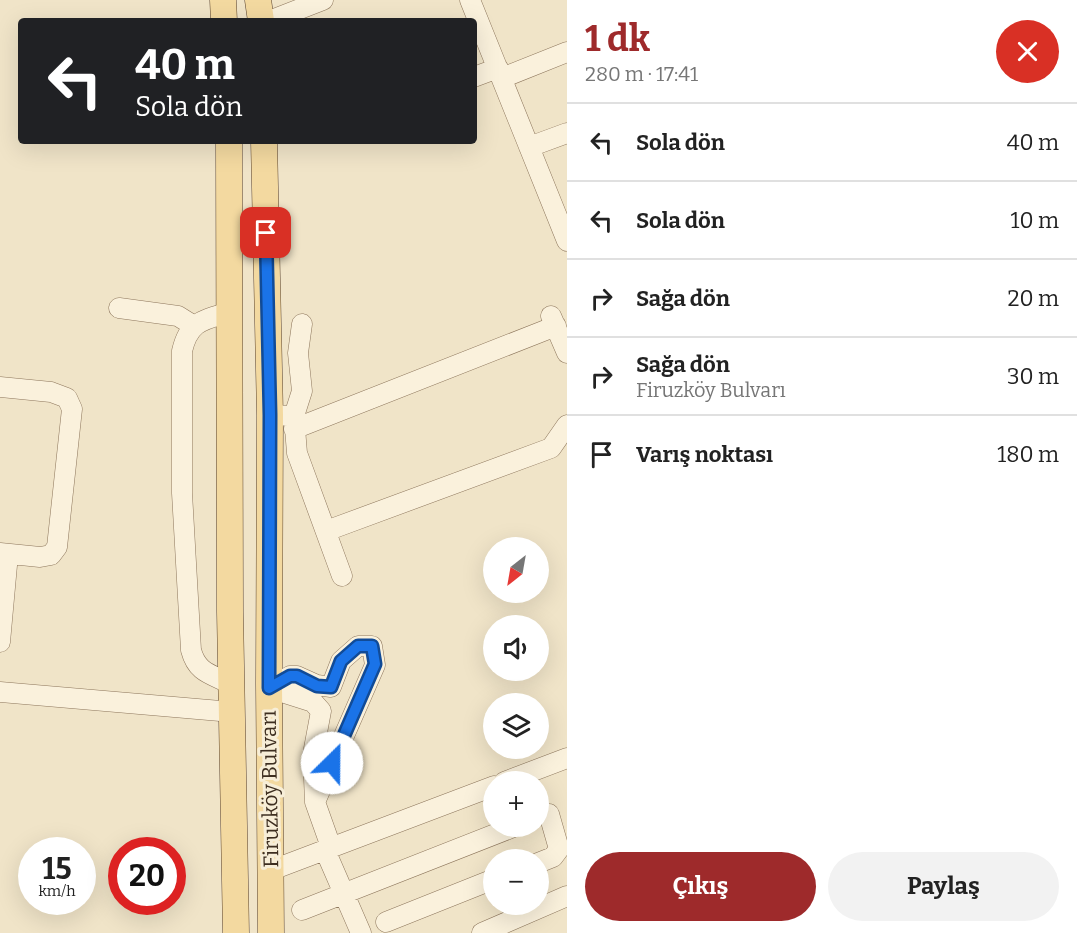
<!DOCTYPE html>
<html lang="tr">
<head>
<meta charset="utf-8">
<style>
	:root { --surface:#fff; --page:#f2f2f2; --text:#222; --muted:#767676; --line:#e0e0e0; --accent:#9e2a2b }
	body { margin:0; font-family:Bitter,serif; background:var(--page); color:var(--text); height:100vh; display:flex; flex-direction:column; font-size:22px; white-space:nowrap }
	* { box-sizing:border-box; margin:0 }
	p { font-size:20px; color:var(--muted) }
	.icon { flex:none; width:33px; height:33px; fill:none; stroke:currentColor; stroke-width:2; stroke-linecap:round; stroke-linejoin:round }
	.map { position:relative; flex:1; overflow:hidden }
	.panel { display:flex; flex-direction:column; background:var(--surface); width:510px }
	.panel>* { flex:none }
	.top-card { position:absolute; left:18px; top:18px; width:459px; height:126px; border-radius:6px; box-shadow:0 6px 24px #0002; background:#202124; color:#fff; overflow:hidden }
	.needle { width:39px; rotate:211deg }
	.fabs { position:absolute; left:483px; top:537px; display:grid; gap:12px }
	.fabs a { display:grid; place-items:center; width:66px; height:66px; border-radius:50%; background:var(--surface); box-shadow:0 6px 24px #0002; font-size:30px }
	.speed { position:absolute; left:18px; top:837px; display:flex; gap:12px; font-size:30px; font-weight:700; text-align:center }
	.speed>* { display:grid; place-content:center; width:78px; height:78px; border-radius:50%; background:var(--surface); box-shadow:0 6px 24px #0002; line-height:1 }
	.speed small { font-size:15px; font-weight:400 }
	.speed .limit { border:9px solid #d22; background:#fff; color:#111 }
	.pin { position:absolute; display:grid; place-items:center; width:51px; height:51px; color:#fff; margin:-26px; border-radius:12px; box-shadow:0 3px 9px #0006 }
	.me { position:absolute; width:66px; margin:-33px; rotate:23deg; stroke-linejoin:round; filter:drop-shadow(0 0 4px #0008) }
	.turn { display:flex; align-items:center; gap:21px; height:126px; padding:0 18px; font-size:27px }
	.turn .icon { width:78px; height:78px; stroke-width:2.5 }
	.turn b { display:block; font-size:42px; line-height:51px }
	.round { display:grid; place-items:center; flex:none; width:63px; height:63px; border-radius:32px; background:var(--page) }
	.head { display:flex; align-items:center; justify-content:space-between; height:102px; padding:0 18px }
	h1 { font-size:36px; font-weight:700; line-height:45px; color:var(--accent) }
	.button { display:flex; gap:12px; margin-top:auto; padding:12px 18px }
	.button a { flex:1; height:69px; border-radius:36px; background:var(--accent); color:#fff; font-size:24px; font-weight:700; line-height:69px; text-align:center }
	.button a+a { background:var(--page); color:var(--text) }
	ul { padding:0; list-style:none }
	li { display:flex; align-items:center; gap:18px; height:78px; padding:0 18px; border-top:2px solid var(--line) }
	li div { flex:1 }
	li b { display:block; font-size:22px }
	li em { font-style:normal }
	main { display:flex; flex:1; min-height:0 }
	.map>svg:first-child { display:block }
</style>
</head>
<body>
<main>
<div class="map">
<svg width="567" height="933" viewBox="0 0 567 933">
	<rect width="100%" height="100%" fill="#f0e4c8"/>
	<g fill="none" stroke-linecap="round" stroke-linejoin="round">
		<defs>
			<path id="minor" d="M470,0L567,241
				M269,21L323,0
				M474,77L498,68
				M502,78L567,52
				M529,147L567,133
				M119,308L178,316L194,326
				M230,312C203,320 189,321 182,351V493L191,650C197,673 211,674 231,684
				M551,316L567,353
				M0,387L51,392L67,398L72,409L57,547L51,555L40,557L0,553
				M270,415L294,416L297,453L342,576
				M294,416L302,391L298,353L302,324
				M294,429L556,326
				M326,531L551,448L567,425
				M0,642L8,554
				M269,688L290,676H297L317,685L331,687L341,661L358,646H372L375,665L315,802
				M269,688L313,702L321,711L313,754L315,802L331,847
				M0,692L232,712
				M504,782L567,758
				M325,850L361,933
				M538,863L553,857L559,849L549,814
				M272,870L494,786
				M302,910L516,826
				M386,922L494,879
				M482,933L567,896"/>
			<path id="major" d="M223,0L224,21
				M258,0L261,21
				M229,141L230,612L236,933
				M264,141L270,415L269,684L271,933"/>
		</defs>
		<use href="#minor" stroke="#8d765c" stroke-width="21"/>
		<use href="#major" stroke="#5b4430" stroke-width="27"/>
		<use href="#minor" stroke="#faf1dc" stroke-width="20"/>
		<use href="#major" stroke="#f3d9a0" stroke-width="26"/>
	</g>
	<g fill="none" stroke-linecap="round" stroke-linejoin="round">
		<defs>
			<path id="route" d="M266,233L270,415L269,688L290,676H297L317,686L331,687L341,661L358,646H372L375,664L332,763"/>
		</defs>
		<use href="#route" stroke="#114b97" stroke-width="15"/>
		<use href="#route" stroke="#1a73e8" stroke-width="10"/>
	</g>
	<g text-anchor="middle" dominant-baseline="central" stroke-width="6" stroke-linejoin="round" paint-order="stroke">
		<g font-size="21" fill="#3d2e20" stroke="#f7eed8">
			<text transform="translate(270 789) rotate(-91)">Firuzköy Bulvarı</text>
		</g>
	</g>
</svg>
<div class="fabs">
<a><svg class="needle" viewBox="-14 -14 28 28"><path d="M0-13l5 13h-10z" fill="#e53935"/><path d="M0 13l5-13h-10z" fill="#767676"/></svg></a>
<a><svg class="icon" aria-label="sound" viewBox="0 0 24 24"><path d="M4 9h4l5-4v14l-5-4H4zM17 9q2 3 0 6"/></svg></a>
<a><svg class="icon" aria-label="layers" viewBox="0 0 24 24"><path d="M12 4l9 5-9 5-9-5zM3 14l9 5 9-5"/></svg></a>
<a>+</a>
<a>−</a>
</div>
<div class="speed"><div>15<small>km/h</small></div><div class="limit">20</div></div>
<div class="pin" style="left:266px;top:233px;background:#d93025"><svg class="icon" aria-label="arrive" viewBox="0 0 24 24"><path d="M6 21V4h12l-3 4 3 4H6"/></svg></div>
<svg class="me" style="left:332px;top:763px" viewBox="-20 -20 40 40"><circle r="19" fill="#fff"/><path d="M0-13L10 11 0 6-10 11z" fill="#1a73e8"/></svg>
<div class="top-card">
<div class="turn"><svg class="icon" aria-label="left" viewBox="0 0 24 24"><path d="M17 20v-9H6M10 6l-5 5 5 5"/></svg><div><b>40 m</b>Sola dön</div></div>
</div>
</div>
<section class="panel">
<div class="head"><div><h1>1 dk</h1><p>280 m · 17:41</p></div><a class="round" style="background:#d93025;color:#fff"><svg class="icon" aria-label="close" viewBox="0 0 24 24"><path d="M6 6l12 12M18 6L6 18"/></svg></a></div>
<ul>
<li><svg class="icon" aria-label="left" viewBox="0 0 24 24"><path d="M17 20v-9H6M10 6l-5 5 5 5"/></svg><div><b>Sola dön</b></div><em>40 m</em></li>
<li><svg class="icon" aria-label="left" viewBox="0 0 24 24"><path d="M17 20v-9H6M10 6l-5 5 5 5"/></svg><div><b>Sola dön</b></div><em>10 m</em></li>
<li><svg class="icon" aria-label="right" viewBox="0 0 24 24"><path d="M7 20v-9h11M14 6l5 5-5 5"/></svg><div><b>Sağa dön</b></div><em>20 m</em></li>
<li><svg class="icon" aria-label="right" viewBox="0 0 24 24"><path d="M7 20v-9h11M14 6l5 5-5 5"/></svg><div><b>Sağa dön</b><p>Firuzköy Bulvarı</p></div><em>30 m</em></li>
<li><svg class="icon" aria-label="arrive" viewBox="0 0 24 24"><path d="M6 21V4h12l-3 4 3 4H6"/></svg><div><b>Varış noktası</b></div><em>180 m</em></li>
</ul>
<div class="button"><a>Çıkış</a><a>Paylaş</a></div>
</section>
</main>
</body>
</html>
